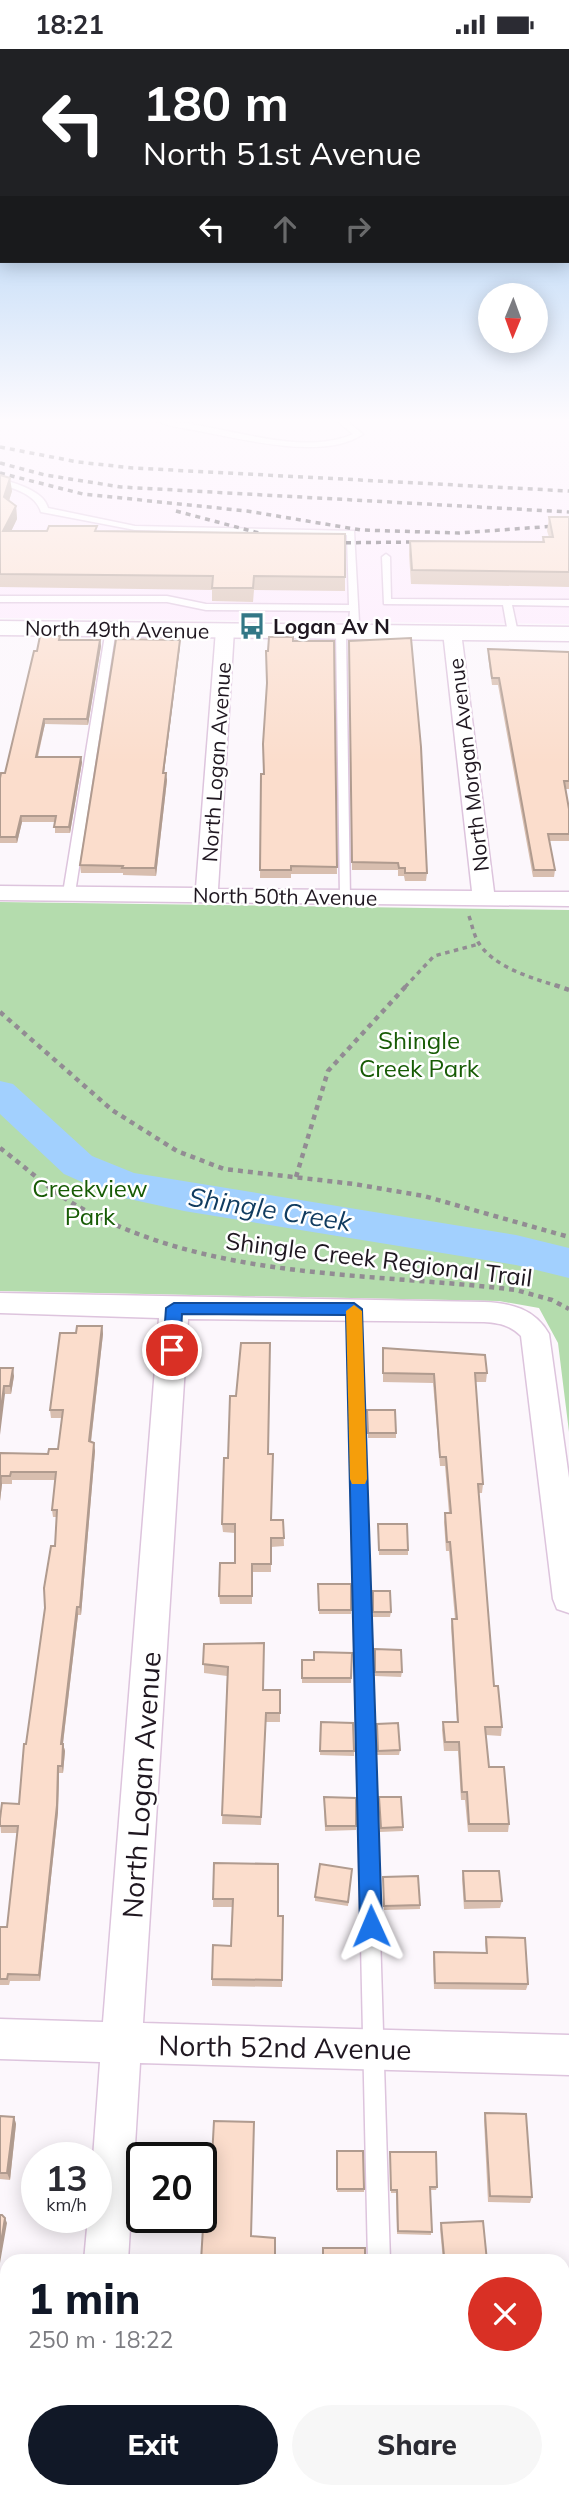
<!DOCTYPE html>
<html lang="en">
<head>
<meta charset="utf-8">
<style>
	:root { --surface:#fff; --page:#f7f7f7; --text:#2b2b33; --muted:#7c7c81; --accent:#111827 }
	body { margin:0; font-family:Mulish,sans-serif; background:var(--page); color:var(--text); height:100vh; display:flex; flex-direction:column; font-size:26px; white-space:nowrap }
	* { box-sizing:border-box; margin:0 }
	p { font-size:23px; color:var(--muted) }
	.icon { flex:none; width:38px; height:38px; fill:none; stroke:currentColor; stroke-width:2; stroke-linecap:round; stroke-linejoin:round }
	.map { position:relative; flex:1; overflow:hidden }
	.panel { position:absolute; left:0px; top:2205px; width:570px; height:245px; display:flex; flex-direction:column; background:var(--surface); border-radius:21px 21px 0 0; box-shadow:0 4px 18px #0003 }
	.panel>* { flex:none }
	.hud { position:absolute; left:0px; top:0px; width:570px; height:214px; box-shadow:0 4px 18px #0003; background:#202124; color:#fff; overflow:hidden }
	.needle { width:46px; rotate:181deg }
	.fabs { position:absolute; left:478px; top:234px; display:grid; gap:14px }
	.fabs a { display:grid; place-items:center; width:70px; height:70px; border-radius:50%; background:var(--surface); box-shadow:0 4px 18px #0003; font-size:35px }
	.speed { position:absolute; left:21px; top:2093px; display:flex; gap:14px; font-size:35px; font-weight:700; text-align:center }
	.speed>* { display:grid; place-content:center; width:91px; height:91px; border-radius:50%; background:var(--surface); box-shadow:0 4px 18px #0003; line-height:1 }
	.speed small { font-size:18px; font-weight:400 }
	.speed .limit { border:4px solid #111; border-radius:10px; background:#fff; color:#111 }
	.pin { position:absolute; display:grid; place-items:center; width:60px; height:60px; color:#fff; margin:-30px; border:4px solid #fff; border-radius:50%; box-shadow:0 2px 7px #0007 }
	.me { position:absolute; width:77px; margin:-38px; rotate:359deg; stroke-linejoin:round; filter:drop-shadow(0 0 5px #0008) }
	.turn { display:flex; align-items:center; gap:24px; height:147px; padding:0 28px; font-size:32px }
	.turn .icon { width:91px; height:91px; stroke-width:2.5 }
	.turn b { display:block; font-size:49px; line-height:60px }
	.lanes { display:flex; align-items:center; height:66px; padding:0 28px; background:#0003; justify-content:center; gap:35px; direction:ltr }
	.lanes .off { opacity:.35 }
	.round { display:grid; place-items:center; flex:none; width:74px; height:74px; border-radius:37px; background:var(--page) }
	.summary { display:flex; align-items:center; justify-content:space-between; height:119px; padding:0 28px }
	h1 { font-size:42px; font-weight:800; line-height:52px; color:var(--accent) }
	.primary-button { display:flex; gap:14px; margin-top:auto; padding:14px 28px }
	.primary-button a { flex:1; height:80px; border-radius:42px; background:var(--accent); color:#fff; font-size:28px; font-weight:800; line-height:80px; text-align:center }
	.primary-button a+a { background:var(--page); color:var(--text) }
	.status { display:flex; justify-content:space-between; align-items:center; height:49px; padding:0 35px; background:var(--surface); direction:ltr }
	.status svg { height:19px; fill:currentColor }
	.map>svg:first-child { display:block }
</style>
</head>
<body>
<div class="status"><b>18:21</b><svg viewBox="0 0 49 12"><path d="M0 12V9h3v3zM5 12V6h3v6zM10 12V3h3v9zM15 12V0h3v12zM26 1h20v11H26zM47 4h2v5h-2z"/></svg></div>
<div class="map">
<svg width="569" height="2450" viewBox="0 0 569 2450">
	<rect width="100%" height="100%" fill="#fcf7fc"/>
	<path fill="#fdeafd" d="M0,372H569V575L0,569Z"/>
	<path fill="#b4dcad" d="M0,853L569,861V1383L558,1294L539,1259L499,1252L0,1242Z"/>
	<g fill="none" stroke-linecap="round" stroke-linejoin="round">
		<path fill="#a2d0fe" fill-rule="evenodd" d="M0,1032L13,1035L92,1107L134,1124L516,1186L569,1199V1229L516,1216L184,1162L111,1146L64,1125L0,1065Z"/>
		<defs>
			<path id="service" d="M157,372C216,372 297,410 353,385L337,372H346L363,385C325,412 242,390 199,382C185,379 169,378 157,372Z
				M0,430C15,434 44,442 48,459L135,477L354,482L359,573L346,583L350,850H342L340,848L336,582L349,572L350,562L206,561L167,553H0V547H167L206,555L349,556L347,486L135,481L41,463C36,446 16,440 0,435Z
				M386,505L390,508L391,550L569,551V557L512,556L518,584L513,587L508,584L503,556L384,555L382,508Z
				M111,577L116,580L75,844L69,847L63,844L106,580Z
				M354,1255L361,1260L390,2212H368L347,1260Z
				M372,2443H396V2450H372Z"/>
			<path id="minor" d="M225,576L234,581L218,840L472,842L443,583L452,578L461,583L494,843H569V857L0,851V837L196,839L216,581Z
				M0,1244L484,1253C511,1254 535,1260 549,1285L569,1429V1564L557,1560L553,1550L521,1287C510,1276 499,1274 484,1273L188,1270L143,1974L569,1986V2026L140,2014L128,2212H84L88,2168H96V2109H93L100,2013L0,2010V1970L103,1973L159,1269L0,1264Z
				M65,2443H111V2450H65Z"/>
			<path id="tertiary" d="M0,572L569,578V592L0,586Z"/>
		</defs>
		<use href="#service" stroke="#ddc4dd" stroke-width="3"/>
		<use href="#minor" stroke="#ddc4dd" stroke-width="3"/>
		<use href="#tertiary" stroke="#ddc4dd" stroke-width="3"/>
		<path stroke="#928c93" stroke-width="3.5" stroke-dasharray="4.5 4.5" stroke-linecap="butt" d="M469,867C472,876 474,886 478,893C494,919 533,929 560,938
			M405,938L434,907L479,895"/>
		<path stroke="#928c93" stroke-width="4.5" stroke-dasharray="5 5" stroke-linecap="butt" d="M555,936L569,941
			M0,963L112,1061L177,1102L224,1120L354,1135L424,1147L569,1188
			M0,1099C27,1119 51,1143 81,1159C215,1232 369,1223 516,1241L552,1251L569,1260
			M296,1128L328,1022L407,936"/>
		<use href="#service" fill="#fff" fill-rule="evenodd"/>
		<use href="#minor" fill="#fff" fill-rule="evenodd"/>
		<use href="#tertiary" fill="#fff" fill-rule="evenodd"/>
		<path stroke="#3e363f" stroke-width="3.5" stroke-dasharray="5 5" stroke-linecap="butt" d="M0,398L78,413L133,419L569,442
			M0,414L45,426L121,438L569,463
			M0,424L83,445L247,462L361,481L459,484L569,476
			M176,462L274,488
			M326,494L414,493"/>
	</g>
	<path fill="#d8beaf" d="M0,426L12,442L9,452L16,457L17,470L11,482L345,485V542L254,541L253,553L212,552V541L0,538Z
		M549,468H569V538L411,535L409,506L410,492L542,493L543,488H549L547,482Z
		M60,587V591H100L101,597L88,676L45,675L38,708L82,713L70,784H55V773H22L17,794H0V729L5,724L37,602Z
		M293,592H334L337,825H291V829H260L261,725H264L268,602Z
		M349,592L427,824L426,832H405L404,827H398V821H352Z
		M180,597L164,724L167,731L156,827L123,826V824H81L80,816Z
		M488,600L569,603V740H565L569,760V792H549L555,821L554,828H533L498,636H492L488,607Z
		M102,1277L103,1285L91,1393L95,1402L81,1566H78L63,1695L65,1702L63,1724H59L58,1763L40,1932H10L9,1936H0V1878H7L17,1784H1L0,1770L19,1755L26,1695L55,1497L57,1468H53L52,1461L55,1431H12V1435H2L0,1452V1404L48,1405L58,1400L62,1369H51L50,1361L76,1284Z
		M383,1299L487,1324L486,1333H475L483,1435L482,1444H478L494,1637L502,1678L501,1687L486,1686L489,1718L509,1775L508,1783H468L465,1751H461L458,1702H444L442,1681L443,1673H457L451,1578L452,1570H455L449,1502H446L444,1473L445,1464H449L445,1417H440L433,1334L383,1333Z
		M0,1319L14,1327L11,1345H5Z
		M367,1361L396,1384V1389H368Z
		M268,1405L271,1471H283L284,1497L271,1498V1523H252V1555H220L219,1547L235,1514V1484L223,1483L222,1475L228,1409Z
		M378,1479L408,1501V1506H379Z
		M318,1535H351V1565H319Z
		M372,1546L391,1563L390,1568H373Z
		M204,1595L263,1641H280V1673H266L261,1776L222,1775L227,1627L204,1624Z
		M375,1600L402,1623L401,1628L375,1627Z
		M352,1604L351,1634H302V1611H314Z
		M321,1673L354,1702V1707L320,1706Z
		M376,1679L400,1701L399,1706H377Z
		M324,1748L356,1749V1781L325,1782Z
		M379,1748L403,1778V1782L380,1783Z
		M214,1814L278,1867H283L282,1938L212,1937V1930L231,1897L232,1858H213Z
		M352,1820L348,1857L315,1852V1848Z
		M463,1822L502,1852L500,1859L464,1860L462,1830Z
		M383,1828L420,1856V1860L384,1861Z
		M486,1888L528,1935L526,1941L434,1940L433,1909L434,1903L486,1904L485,1894Z
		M485,2064L532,2148L530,2154L488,2153L484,2071Z
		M0,2067L14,2068L16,2075L10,2131L0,2130Z
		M337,2102L364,2140V2143H337Z
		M390,2103L437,2138L436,2141H430L431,2186L397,2185L396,2144H391Z
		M441,2174L487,2212H443L440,2180Z"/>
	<path fill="#b09b8f" d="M10,429L12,442L6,461L4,448Z
		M16,457L17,470L5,495L3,482Z
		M100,591L101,597L88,676L87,670Z
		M180,591V597L163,731V724Z
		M44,670L45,675L36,713V708Z
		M81,708L82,713L70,784L69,778Z
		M166,724L167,731L156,827L155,819Z
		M21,767L22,773L17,794L16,788Z
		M102,1277L103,1285L90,1400L89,1392Z
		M13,1319L14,1327L11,1345L10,1337Z
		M4,1337L5,1345L0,1386V1367Z
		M94,1394L95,1402L81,1566L80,1558Z
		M1,1427L2,1435L0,1452V1433Z
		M77,1558L78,1566L62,1702L61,1695Z
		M63,1695L65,1702L63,1724L62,1717Z
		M58,1717L59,1724L58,1763L40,1932L39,1926Z
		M14,2068L16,2075L10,2131L7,2124Z
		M5,2169L7,2174L0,2214V2199Z"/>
	<path fill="#fbddcc" stroke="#b09b8f" stroke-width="2" d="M0,426L10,429L4,448L16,457L3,482H47L49,477H97L95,482L345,485V528L254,527L253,539H212L213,527L0,525Z
		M549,468H569V523L412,521L410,492L544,493L543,488H553Z
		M40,587H60L59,591H100L87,670H44L36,708H81L69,778H54L56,767H21L16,788H0V729L1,724H5L34,602H37Z
		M269,588H293V592H334L337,818L291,817V821H260L261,725H264L263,695L267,634L266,602H268Z
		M411,589L421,698L427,824H405V819H399L398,814L352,813L349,592Z
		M116,590L180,591L163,724H166L155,819H122L123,817L80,816Z
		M488,600L569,603V732H564L569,760V785H548L555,821H534L499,629H492Z
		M77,1277H102L89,1392L94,1394L80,1558H77L61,1695H63L62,1717H58L57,1756L39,1926L8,1925L7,1930H0V1878H7L18,1777H0V1770L2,1754L19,1755L24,1695H26L45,1559L44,1539L51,1497H55L57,1461H52L56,1423H11L10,1427H1L0,1433V1404L48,1405L49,1400H58L63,1361H50L60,1284H76Z
		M241,1294H270L268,1405H273L271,1471H283L284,1489H271V1515H252V1547H219L220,1514H235V1475H222L224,1409H228L230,1347H236Z
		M383,1299L485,1306L487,1324H475L483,1435H478L494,1637H498L502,1678H485L489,1718H504L509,1775H469L467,1743H462L459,1693H445L443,1673H458L452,1570H457L450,1493H447L445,1464H451L446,1408H440L434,1325L383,1324Z
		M0,1319H13L10,1337H4L0,1367Z
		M367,1361H395L396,1384H368Z
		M378,1475H407L408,1501H379Z
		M318,1535H351V1561H319Z
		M373,1542H390L391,1563H373Z
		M264,1594L263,1641H280V1664H266L261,1768L222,1766L228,1618L203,1615L204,1595Z
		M375,1600L401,1601L402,1623H375Z
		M314,1603L352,1604L351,1629H302V1611H314Z
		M321,1673L353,1674L354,1702H320Z
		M398,1674L400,1701L378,1702L377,1675Z
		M324,1748L356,1749V1777H326Z
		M379,1748H401L403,1778L381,1779Z
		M214,1814L278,1815V1867H283L282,1931L212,1930L213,1896L231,1897L233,1850H213Z
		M320,1815L352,1820L348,1853L315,1848Z
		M463,1822H499L502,1852H465Z
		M418,1827L420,1856L384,1857L383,1828Z
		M486,1888L525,1889L528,1935L435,1934L434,1903L487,1904Z
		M485,2064L526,2065L532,2148L490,2147Z
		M0,2067L14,2068L7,2124H0Z
		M214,2072L254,2073L251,2187L275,2189V2212H201L205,2145H210Z
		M337,2102H363L364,2140H337Z
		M390,2103H436L437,2138H430L432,2183L398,2182L397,2141H391Z
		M0,2166H2L5,2169L0,2199Z
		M483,2172L487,2212H457L456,2206L444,2207L441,2174Z
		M323,2199H365V2212H323Z
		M197,2443H250L249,2450H196Z
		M449,2443H534V2450H450Z"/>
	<linearGradient id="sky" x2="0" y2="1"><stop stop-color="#8cbff1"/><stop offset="0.52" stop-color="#fefbfe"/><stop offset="1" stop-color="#fefbfe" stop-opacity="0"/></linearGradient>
	<rect width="569" height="715" fill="url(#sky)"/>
	<path fill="#1a73e8" stroke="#114b97" stroke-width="2" d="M174,1254H354L362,1260L382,1877L379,1884L371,1887L363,1884L360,1877L346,1266L182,1265L180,1301L172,1307L163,1301L166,1259Z"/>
	<path fill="#f59e0b" d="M354,1256L362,1262L367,1430L365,1435H352L350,1430L346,1262Z"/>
	<defs>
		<symbol id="bus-bare" viewBox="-9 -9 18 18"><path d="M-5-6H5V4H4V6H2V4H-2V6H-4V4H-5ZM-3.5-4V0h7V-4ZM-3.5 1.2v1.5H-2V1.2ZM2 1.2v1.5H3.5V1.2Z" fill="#337786" stroke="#fff" stroke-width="2.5" paint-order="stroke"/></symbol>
	</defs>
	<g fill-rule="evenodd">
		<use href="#bus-bare" x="233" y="558" width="38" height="38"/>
	</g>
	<g text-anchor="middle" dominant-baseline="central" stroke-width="5" stroke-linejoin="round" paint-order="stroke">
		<g font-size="21" font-weight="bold" fill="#1f1720" stroke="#fff" text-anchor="start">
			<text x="273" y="577">Logan Av N</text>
		</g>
		<g font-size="21" fill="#1f1720" stroke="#fff">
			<text transform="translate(117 580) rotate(1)">North 49th Avenue</text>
			<text transform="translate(216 713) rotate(-86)">North Logan Avenue</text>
			<text transform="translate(468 716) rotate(-97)">North Morgan Avenue</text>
			<text transform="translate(285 847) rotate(1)">North 50th Avenue</text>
		</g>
		<g font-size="24" fill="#175b05" stroke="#fff">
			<text x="419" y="991">Shingle<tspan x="419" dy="28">Creek Park</tspan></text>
			<text x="90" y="1139">Creekview<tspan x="90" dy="28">Park</tspan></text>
		</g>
		<g font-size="24" fill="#1f1720" stroke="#fff">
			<text transform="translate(379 1210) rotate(7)">Shingle Creek Regional Trail</text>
		</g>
		<g font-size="26" font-style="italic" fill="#113c60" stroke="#fff">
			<text transform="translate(270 1160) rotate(9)">Shingle Creek</text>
		</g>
		<g font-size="28" fill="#1f1720" stroke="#fff">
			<text transform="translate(141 1736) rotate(-86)">North Logan Avenue</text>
			<text transform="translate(285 1998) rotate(1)">North 52nd Avenue</text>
		</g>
	</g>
</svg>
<div class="fabs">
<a><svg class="needle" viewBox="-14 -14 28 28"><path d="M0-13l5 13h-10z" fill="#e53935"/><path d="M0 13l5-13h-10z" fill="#7c7c81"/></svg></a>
</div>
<div class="speed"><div>13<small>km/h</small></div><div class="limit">20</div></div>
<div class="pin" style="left:172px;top:1301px;background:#d93025"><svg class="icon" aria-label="arrive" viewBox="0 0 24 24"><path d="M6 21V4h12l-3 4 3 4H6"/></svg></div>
<svg class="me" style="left:371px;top:1877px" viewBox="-20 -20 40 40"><path d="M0-17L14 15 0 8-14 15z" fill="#1a73e8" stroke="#fff" stroke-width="4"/></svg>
<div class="hud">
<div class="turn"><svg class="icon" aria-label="left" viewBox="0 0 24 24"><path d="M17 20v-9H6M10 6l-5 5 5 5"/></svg><div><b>180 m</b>North 51st Avenue</div></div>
<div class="lanes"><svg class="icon" aria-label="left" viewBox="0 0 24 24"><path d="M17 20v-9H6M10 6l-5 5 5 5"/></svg><svg class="icon off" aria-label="ahead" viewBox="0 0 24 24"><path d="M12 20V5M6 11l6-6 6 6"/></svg><svg class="icon off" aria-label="right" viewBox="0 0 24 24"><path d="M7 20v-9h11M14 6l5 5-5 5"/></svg></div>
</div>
<section class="panel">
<div class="summary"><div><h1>1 min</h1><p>250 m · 18:22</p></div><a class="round" style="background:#d93025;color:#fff"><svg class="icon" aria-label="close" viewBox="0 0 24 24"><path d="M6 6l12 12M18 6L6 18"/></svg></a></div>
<div class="primary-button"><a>Exit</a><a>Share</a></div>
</section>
</div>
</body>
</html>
